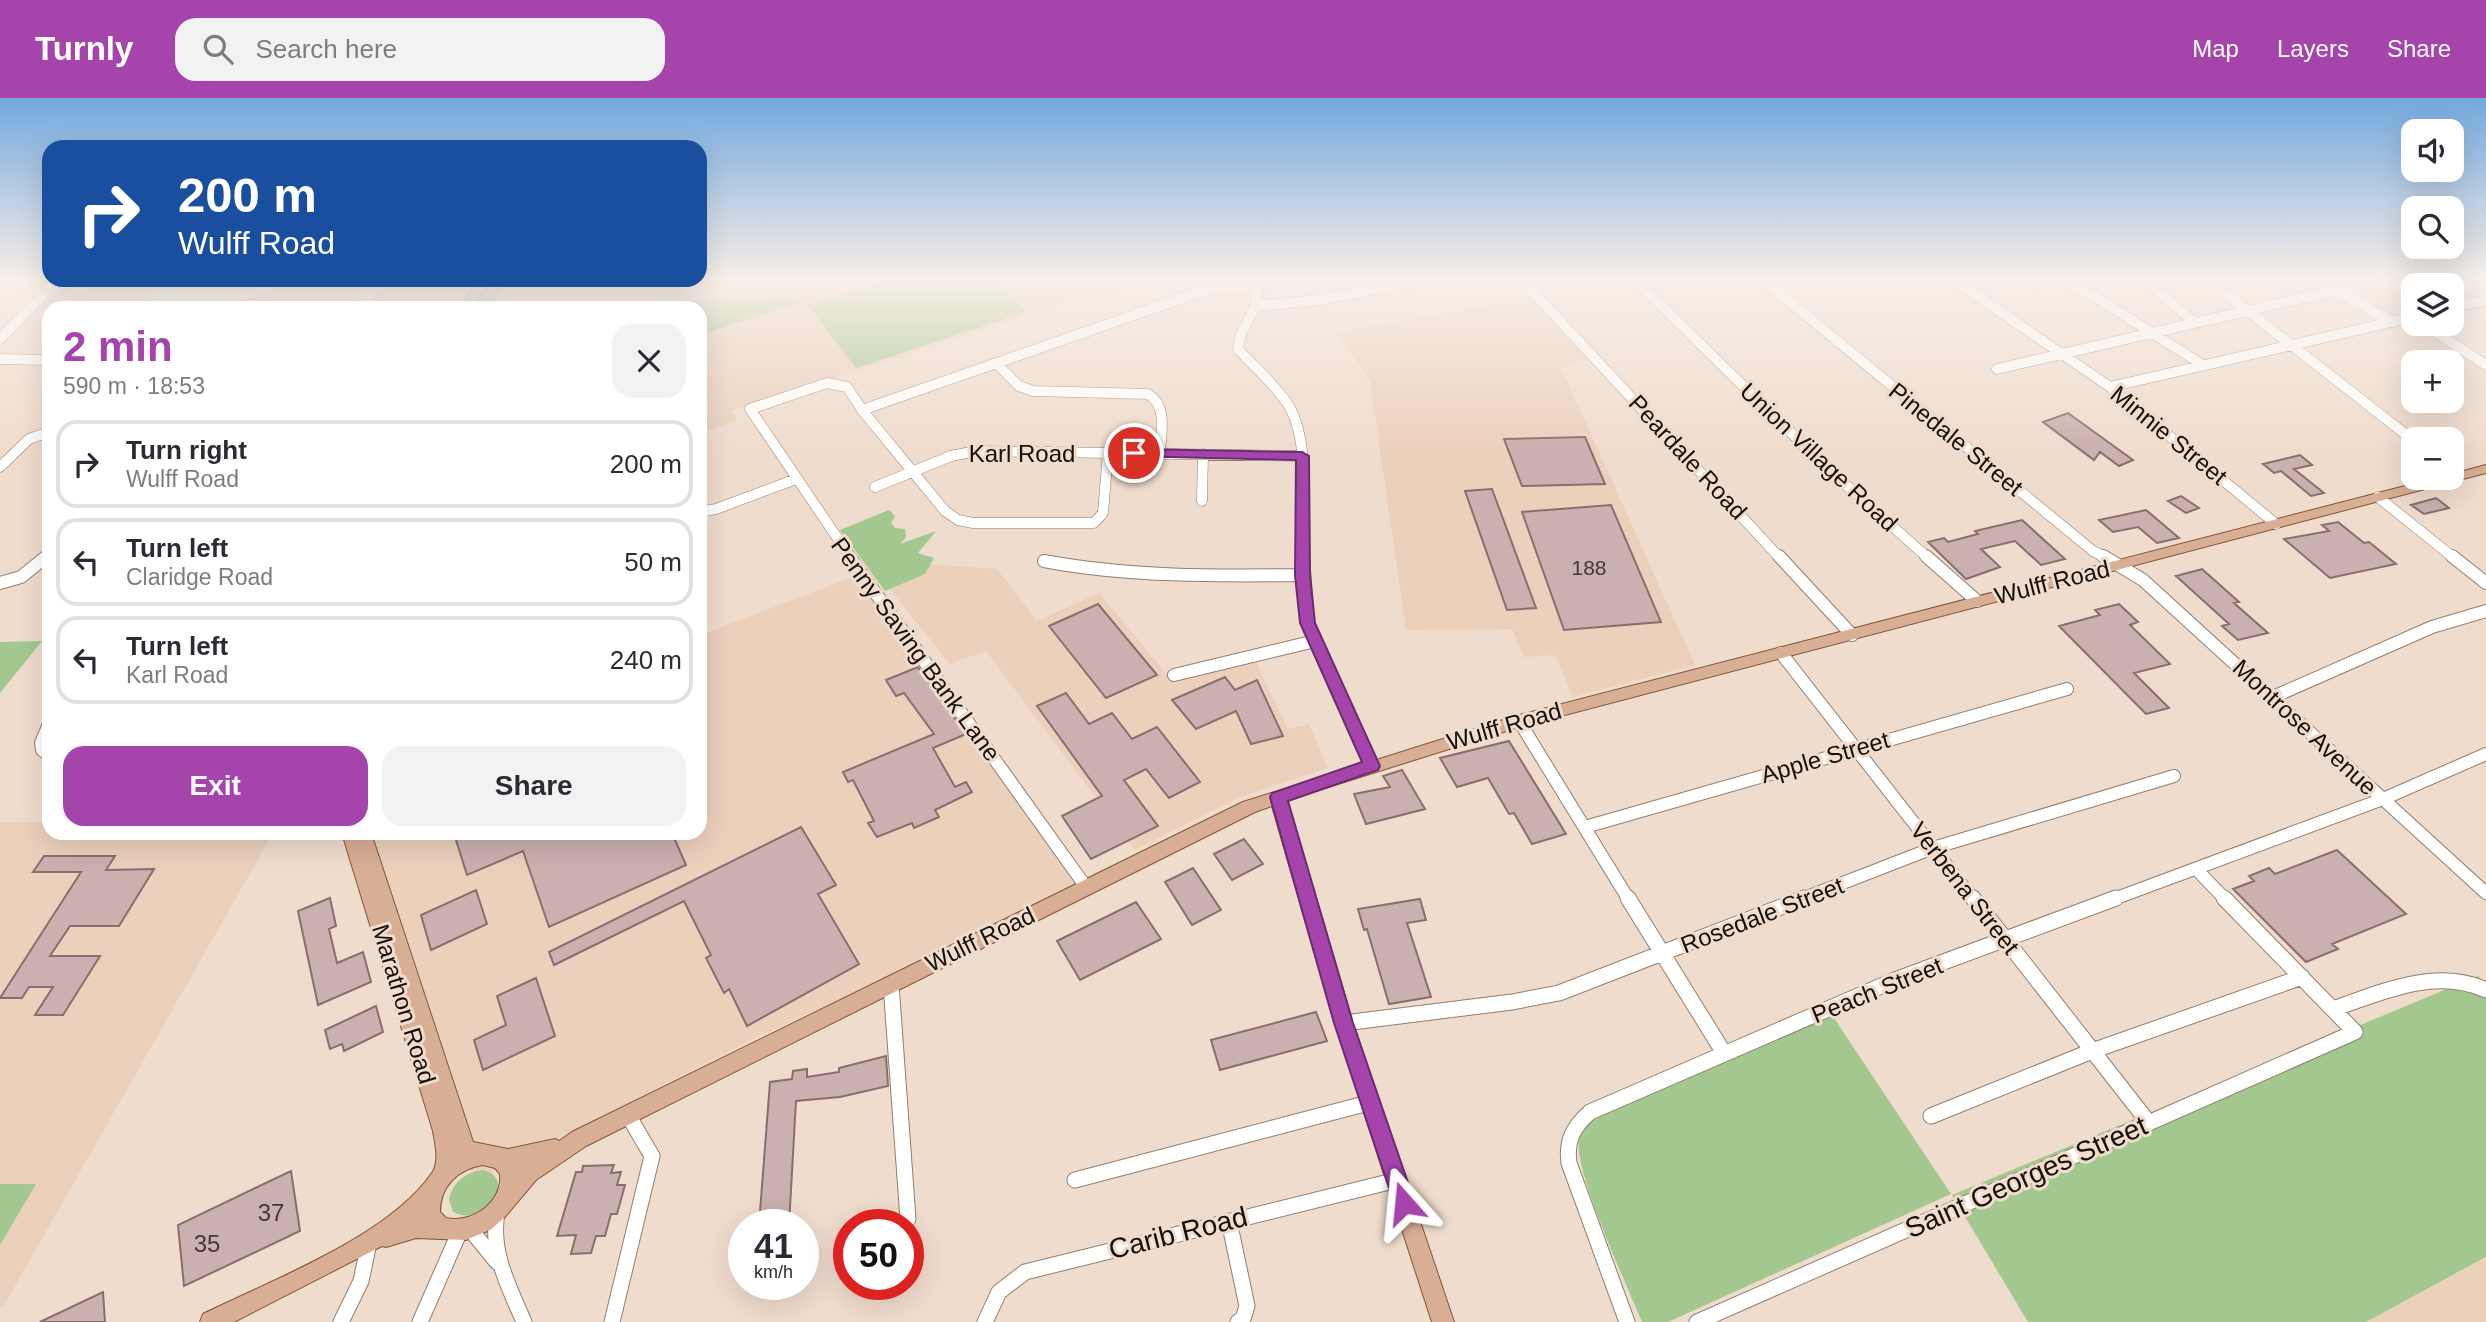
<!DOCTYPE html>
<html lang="en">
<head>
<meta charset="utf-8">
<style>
	:root { --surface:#fff; --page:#f2f2f3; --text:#2b2b33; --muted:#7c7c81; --line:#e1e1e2; --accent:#a545ac }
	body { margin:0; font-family:Arial,sans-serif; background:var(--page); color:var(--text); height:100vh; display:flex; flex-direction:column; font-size:26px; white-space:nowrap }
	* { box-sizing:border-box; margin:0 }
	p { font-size:23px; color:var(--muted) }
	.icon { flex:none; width:38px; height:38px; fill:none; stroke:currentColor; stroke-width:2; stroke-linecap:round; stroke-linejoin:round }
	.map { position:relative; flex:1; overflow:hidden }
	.drawer { position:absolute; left:42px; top:203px; width:665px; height:539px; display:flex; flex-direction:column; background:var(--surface); border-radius:21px; box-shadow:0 7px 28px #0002 }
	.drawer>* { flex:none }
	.guide { position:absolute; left:42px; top:42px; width:665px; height:147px; border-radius:21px; box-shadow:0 7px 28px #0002; background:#1a4fa0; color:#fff; overflow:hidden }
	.controls { position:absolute; left:2401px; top:21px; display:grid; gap:14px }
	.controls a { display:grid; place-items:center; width:63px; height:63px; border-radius:14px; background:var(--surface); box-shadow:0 7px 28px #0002; font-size:35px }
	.speed { position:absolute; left:728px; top:1111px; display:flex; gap:14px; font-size:35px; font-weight:700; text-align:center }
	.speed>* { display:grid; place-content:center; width:91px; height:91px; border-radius:50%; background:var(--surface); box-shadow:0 7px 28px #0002; line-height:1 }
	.speed small { font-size:18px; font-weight:400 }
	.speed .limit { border:10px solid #d22; background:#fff; color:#111 }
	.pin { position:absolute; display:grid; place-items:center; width:60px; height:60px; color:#fff; margin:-30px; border:4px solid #fff; border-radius:50%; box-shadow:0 2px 7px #0007 }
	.me { position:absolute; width:77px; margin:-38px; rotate:342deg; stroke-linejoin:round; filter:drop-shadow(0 0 5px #0008) }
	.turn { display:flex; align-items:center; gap:24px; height:147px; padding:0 21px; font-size:32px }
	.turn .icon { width:91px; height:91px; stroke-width:2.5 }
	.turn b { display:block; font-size:49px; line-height:60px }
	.round { display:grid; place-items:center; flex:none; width:74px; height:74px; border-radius:21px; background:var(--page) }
	.head { display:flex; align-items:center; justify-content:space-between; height:119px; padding:0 21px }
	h1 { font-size:42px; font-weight:800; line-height:52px; color:var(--accent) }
	.primary-button { display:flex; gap:14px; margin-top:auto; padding:14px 21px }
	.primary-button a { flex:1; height:80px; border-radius:21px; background:var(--accent); color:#fff; font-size:28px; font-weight:800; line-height:80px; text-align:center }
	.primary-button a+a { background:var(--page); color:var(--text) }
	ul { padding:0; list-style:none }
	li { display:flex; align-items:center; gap:21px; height:88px; margin:0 14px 10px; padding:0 7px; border:4px solid var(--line); border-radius:21px }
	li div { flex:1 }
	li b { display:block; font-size:26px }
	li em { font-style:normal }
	header { display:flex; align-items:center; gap:42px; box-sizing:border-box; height:98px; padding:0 35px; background:var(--accent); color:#fff }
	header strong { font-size:33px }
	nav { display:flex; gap:38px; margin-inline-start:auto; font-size:24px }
	.search { width:490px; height:63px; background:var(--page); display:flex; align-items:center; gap:18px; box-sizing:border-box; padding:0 24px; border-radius:21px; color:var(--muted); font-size:26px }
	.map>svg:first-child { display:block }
</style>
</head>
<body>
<header>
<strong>Turnly</strong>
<div class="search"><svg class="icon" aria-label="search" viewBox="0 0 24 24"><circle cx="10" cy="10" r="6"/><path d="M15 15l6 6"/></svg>Search here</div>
<nav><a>Map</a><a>Layers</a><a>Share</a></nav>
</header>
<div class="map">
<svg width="2486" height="1224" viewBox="0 0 2486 1224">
	<rect width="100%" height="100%" fill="#f0dccd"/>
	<path fill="#ebd0bc" d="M495,182H1138L732,313L738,323L700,335V210H476Z
		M1529,200L1587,261L1561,270L1695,567L1573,599L1555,557L1524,559L1512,531L1406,532L1370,283L1337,234Z
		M924,466L997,471L1037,523L1099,495L1166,575L1252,555L1288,631L1309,626L1328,670L1240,699L1135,752L986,553L950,566L889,490Z
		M858,477L1076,785L895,876L757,939L474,1083L370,735H700V537Z
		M0,724H49V735H273L3,1209H0Z
		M2486,1160V1224H2366Z"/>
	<path fill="#a2c88f" d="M887,182H996L1026,214L856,270L808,207Z
		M807,202L700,237V210H480L484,204Z
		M889,412L895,418L891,425L895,430L905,431L906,439L900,446L936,433L918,455L934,460L925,476L885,493L840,432Z
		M42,543L0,595V544Z
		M2478,878L2486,886V1159L2366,1224H2028L1952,1097Z
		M1832,917L1951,1096L1668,1224H1642C1628,1190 1574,1073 1579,1044C1581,1032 1587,1026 1597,1019Z
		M483,1072C519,1080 483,1131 453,1114L449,1101C453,1084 466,1074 483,1072Z
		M0,1086H36L0,1147Z"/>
	<path fill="#cab0ae" stroke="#876f6d" stroke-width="2" d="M2068,315L2133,362L2119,368L2100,354L2094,362L2043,324Z
		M1585,339L1605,386L1522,388L1504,341Z
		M2300,357L2312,367L2294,371L2324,395L2311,398L2281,373L2274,375L2263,366Z
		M1492,391L1536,510L1507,512L1465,393Z
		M2181,398L2199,410L2186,415L2168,403Z
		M2436,400L2449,410L2424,416L2411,407Z
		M1611,407L1661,524L1564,532L1522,414Z
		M2146,412L2179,440L2157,445L2138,429L2113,434L2099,422Z
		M2022,422L2065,461L2041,467L2015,443L1981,451L2000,469L1966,481L1928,444L1944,440L1948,444L1978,436L1975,433Z
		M2338,424L2364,445L2369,444L2396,466L2330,480L2284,441L2329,433L2322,427Z
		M2202,471L2239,504L2234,505L2268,535L2238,542L2222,528L2229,526L2176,478Z
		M1098,506L1157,577L1106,600L1049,528Z
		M2119,506L2138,524L2130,527L2170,566L2134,575L2169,610L2146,616L2059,528L2100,517L2095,512Z
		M918,569L966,636L933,650L955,689L966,684L972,694L935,712L939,719L914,730L912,725L877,739L868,725L874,723L853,682L848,684L843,674L934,636L904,595L896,598L886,582Z
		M1225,579L1235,592L1257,582L1283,638L1251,646L1236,613L1196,631L1172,602Z
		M1066,595L1089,626L1112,615L1132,641L1157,629L1200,684L1169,700L1146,671L1124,682L1158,728L1091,761L1062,718L1102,698L1037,608Z
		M1509,643L1566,736L1532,746L1514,715L1509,716L1488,680L1457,689L1440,660Z
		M1402,672L1425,711L1366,726L1354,696L1390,689L1383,678Z
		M801,729L836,787L818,796L859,866L747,928L729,891L724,895L706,860L711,857L684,803L554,867L549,854Z
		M473,735H672L686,767L549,829L523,753L467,777L456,742Z
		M1244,741L1263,766L1232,782L1214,756Z
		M2337,752L2406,816L2332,846L2338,851L2306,864L2233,791L2254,783L2249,778L2269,770L2275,776Z
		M44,758H115L106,772L154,771L119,828H70L50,858H100L63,917H35L53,889H29L22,900H0L81,774H33Z
		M1193,770L1221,812L1192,827L1165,784Z
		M476,792L487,826L431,852L421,817Z
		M330,800L336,828L329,831L337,865L363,854L371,884L318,907L298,813Z
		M1420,801L1426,822L1407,825L1431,899L1389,906L1367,831L1364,832L1358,811Z
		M1136,804L1161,841L1080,882L1057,843Z
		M536,880L555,938L483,972L474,942L506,927L497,898Z
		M376,908L383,934L344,953L342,946L330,951L325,932Z
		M1316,914L1327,943L1220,972L1211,942Z
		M886,958L888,988L840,999L796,1003L789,1127H759L770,984L792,981L793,973L807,971V979L839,974V970Z
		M614,1067L611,1075L621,1074L617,1087H625L617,1116H611L605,1138H596L591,1155L571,1156L576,1137L557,1138L576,1074H582L583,1068Z
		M291,1073L300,1133L184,1188L178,1127Z
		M103,1194L105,1224H40Z"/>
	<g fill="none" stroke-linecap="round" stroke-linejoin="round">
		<defs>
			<path id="minor-far2" d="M1258,182L1256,208L1241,236L1238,251C1254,269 1277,288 1289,308C1311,346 1302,416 1303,460
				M1522,182L1780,460
				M1635,182L1828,371L1928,460
				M1763,182L2093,453L2107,460
				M1954,182L2110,289L2276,426
				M2068,182L2203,267
				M2145,182L2195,225
				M2208,182L2413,342
				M2316,182L2393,224
				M2426,182L2435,187
				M2452,196L2470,206
				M160,198C198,199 246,208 278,182
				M1256,208L1319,202L1423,182
				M150,210L175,182
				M360,210L380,182
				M2452,210L2486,202
				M2423,226L2486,267
				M0,241L58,182
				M0,261L49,262
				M997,266L1019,288L1033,293L1148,296C1168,308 1161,335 1160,355
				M1997,271L2380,182
				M2110,289L2413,219
				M862,312L1217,188L1257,190
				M0,369L29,341L49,334
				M875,389L951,358L976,353L1302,358
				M2378,399L2454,460
				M1202,403L1203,356
				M700,414L716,411L796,381
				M45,460L49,456
				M851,460L750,311L827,285L847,289L862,312L945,413L958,422L973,425H1094L1103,415L1108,355"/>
			<path id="minor-far1" d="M849,458L1086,789
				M1303,458L1308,525L1372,668
				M1779,458L1852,537
				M1926,458L1977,503
				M2103,458L2143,482L2486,795
				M2452,458L2486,485
				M1044,463C1129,479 1216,478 1303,477
				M0,485L21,479L47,458
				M1781,555L1974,802
				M1174,577L1315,543
				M2273,599L2432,529L2486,513
				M1519,623L1629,802
				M49,626L41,645L42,652L49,657
				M1585,729L2067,591
				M2197,772L2226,802
				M1799,802L1933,750L2174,678
				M2111,802L2383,701L2486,656"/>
			<path id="minor" d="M1628,800L1724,955
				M1973,800L2149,1025
				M891,886L908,1121
				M2333,911C2382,894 2436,869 2486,892
				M1344,925L1512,904L1559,895L1804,800
				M1931,1018L2092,953L2302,879
				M1075,1082L1372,1004
				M497,1115C490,1154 509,1189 524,1224
				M1229,1123L1247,1208L1243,1221L1238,1224
				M470,1131L497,1164
				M341,1224L361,1183L369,1145
				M420,1224L460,1133
				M612,1224L652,1058L628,1017
				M985,1224L999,1194L1025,1174L1397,1082
				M1627,1224L1569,1065C1566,1043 1573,1029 1590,1014L1895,882L2116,800
				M1697,1224L2355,934L2224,800"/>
			<path id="major" d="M478,182H490L472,210H460Z
				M493,182H505L487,210H475Z
				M2486,367V375L1519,629L1287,702L1353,925L1454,1224H1432L1335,925L1272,708L1255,714L586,1048L536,1082L504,1120L490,1132L466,1142L416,1140L386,1149L382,1148L234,1224H200L203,1216C272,1182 389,1138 432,1075C440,1063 435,1046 433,1033L342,735H371L473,1044L508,1051L555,1041L559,1043L572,1034L1243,704L1519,617L2436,380H2452V376ZM483,1067L495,1070L500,1076C503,1104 472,1126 446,1120L440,1114C440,1088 458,1071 483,1067Z"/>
		</defs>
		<use href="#minor-far2" stroke="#907f70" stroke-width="11"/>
		<use href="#minor-far1" stroke="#907f70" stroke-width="14"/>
		<use href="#minor" stroke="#907f70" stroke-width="17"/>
		<use href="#major" stroke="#835437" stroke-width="2"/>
		<use href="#minor-far2" stroke="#fff" stroke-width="10"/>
		<use href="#minor-far1" stroke="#fff" stroke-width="12"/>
		<use href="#minor" stroke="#fff" stroke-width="15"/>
		<use href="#major" fill="#d8ae95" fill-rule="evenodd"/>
	</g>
	<linearGradient id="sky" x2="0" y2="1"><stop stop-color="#73a8dd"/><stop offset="0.51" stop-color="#f8efe8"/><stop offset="1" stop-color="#f8efe8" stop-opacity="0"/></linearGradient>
	<rect width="2486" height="354" fill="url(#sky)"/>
	<path fill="#a545ac" stroke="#6b2d70" stroke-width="2" d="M1134,351L1302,354L1309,358L1310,477L1315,525L1380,668L1378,672L1288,703L1353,925L1415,1105L1412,1113L1404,1116L1397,1113L1394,1105L1334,925L1270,699L1272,695L1362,664L1300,525L1295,477L1296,362L1129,358V352Z"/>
	<g text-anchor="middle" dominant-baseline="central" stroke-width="6" stroke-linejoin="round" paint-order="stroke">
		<g font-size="21" fill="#433834">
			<text x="1589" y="469">188</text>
		</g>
		<g font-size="24" fill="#16100b" stroke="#f0dccd">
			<text transform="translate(2169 337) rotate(39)">Minnie Street</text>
			<text transform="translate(1956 341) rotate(39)">Pinedale Street</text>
			<text x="1022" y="355">Karl Road</text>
			<text transform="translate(1688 359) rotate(47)">Peardale Road</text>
			<text transform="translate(1819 359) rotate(43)">Union Village Road</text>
			<text transform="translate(2052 484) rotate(-14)">Wulff Road</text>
			<text transform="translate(916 551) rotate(54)">Penny Saving Bank Lane</text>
			<text transform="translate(1504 628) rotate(-16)">Wulff Road</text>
			<text transform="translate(2305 629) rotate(43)">Montrose Avenue</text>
			<text transform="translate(1825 659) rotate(-16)">Apple Street</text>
			<text transform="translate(1965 790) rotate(52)">Verbena Street</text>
			<text transform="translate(1762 817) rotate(-21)">Rosedale Street</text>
			<text transform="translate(980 841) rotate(-26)">Wulff Road</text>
			<text transform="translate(1877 892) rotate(-22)">Peach Street</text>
			<text transform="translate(404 906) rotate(73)">Marathon Road</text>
		</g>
		<g font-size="24" fill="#433834">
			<text x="271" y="1114">37</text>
			<text x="207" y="1145">35</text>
		</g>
		<g font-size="28" fill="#16100b" stroke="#f0dccd">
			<text transform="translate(2026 1079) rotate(-24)">Saint Georges Street</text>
			<text transform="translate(1178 1135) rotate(-14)">Carib Road</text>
		</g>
	</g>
</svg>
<div class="controls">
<a><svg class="icon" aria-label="sound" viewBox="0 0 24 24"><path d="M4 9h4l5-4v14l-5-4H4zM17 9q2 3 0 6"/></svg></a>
<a><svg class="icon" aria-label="search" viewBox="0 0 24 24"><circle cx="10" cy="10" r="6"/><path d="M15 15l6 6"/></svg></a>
<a><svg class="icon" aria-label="layers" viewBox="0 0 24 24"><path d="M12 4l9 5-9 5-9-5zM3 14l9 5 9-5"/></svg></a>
<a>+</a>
<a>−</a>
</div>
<div class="speed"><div>41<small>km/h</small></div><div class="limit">50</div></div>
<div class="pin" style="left:1134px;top:355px;background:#d93025"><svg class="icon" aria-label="arrive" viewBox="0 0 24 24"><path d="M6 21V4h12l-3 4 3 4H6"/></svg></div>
<svg class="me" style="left:1404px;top:1105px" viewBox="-20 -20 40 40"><path d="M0-17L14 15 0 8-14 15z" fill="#a545ac" stroke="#fff" stroke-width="4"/></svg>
<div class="guide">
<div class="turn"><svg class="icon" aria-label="right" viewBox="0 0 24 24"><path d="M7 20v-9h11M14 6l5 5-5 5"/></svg><div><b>200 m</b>Wulff Road</div></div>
</div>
<section class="drawer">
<div class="head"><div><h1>2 min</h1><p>590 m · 18:53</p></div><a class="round"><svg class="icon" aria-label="close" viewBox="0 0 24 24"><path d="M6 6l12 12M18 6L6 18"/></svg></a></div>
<ul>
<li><svg class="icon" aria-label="right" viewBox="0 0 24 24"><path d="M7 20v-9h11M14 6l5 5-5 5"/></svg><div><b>Turn right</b><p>Wulff Road</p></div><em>200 m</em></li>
<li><svg class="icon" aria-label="left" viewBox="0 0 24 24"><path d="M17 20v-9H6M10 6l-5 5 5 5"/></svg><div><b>Turn left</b><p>Claridge Road</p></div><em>50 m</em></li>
<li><svg class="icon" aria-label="left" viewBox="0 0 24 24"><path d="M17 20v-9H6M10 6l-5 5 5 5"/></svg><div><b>Turn left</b><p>Karl Road</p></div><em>240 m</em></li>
</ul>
<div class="primary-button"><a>Exit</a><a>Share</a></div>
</section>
</div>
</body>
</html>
